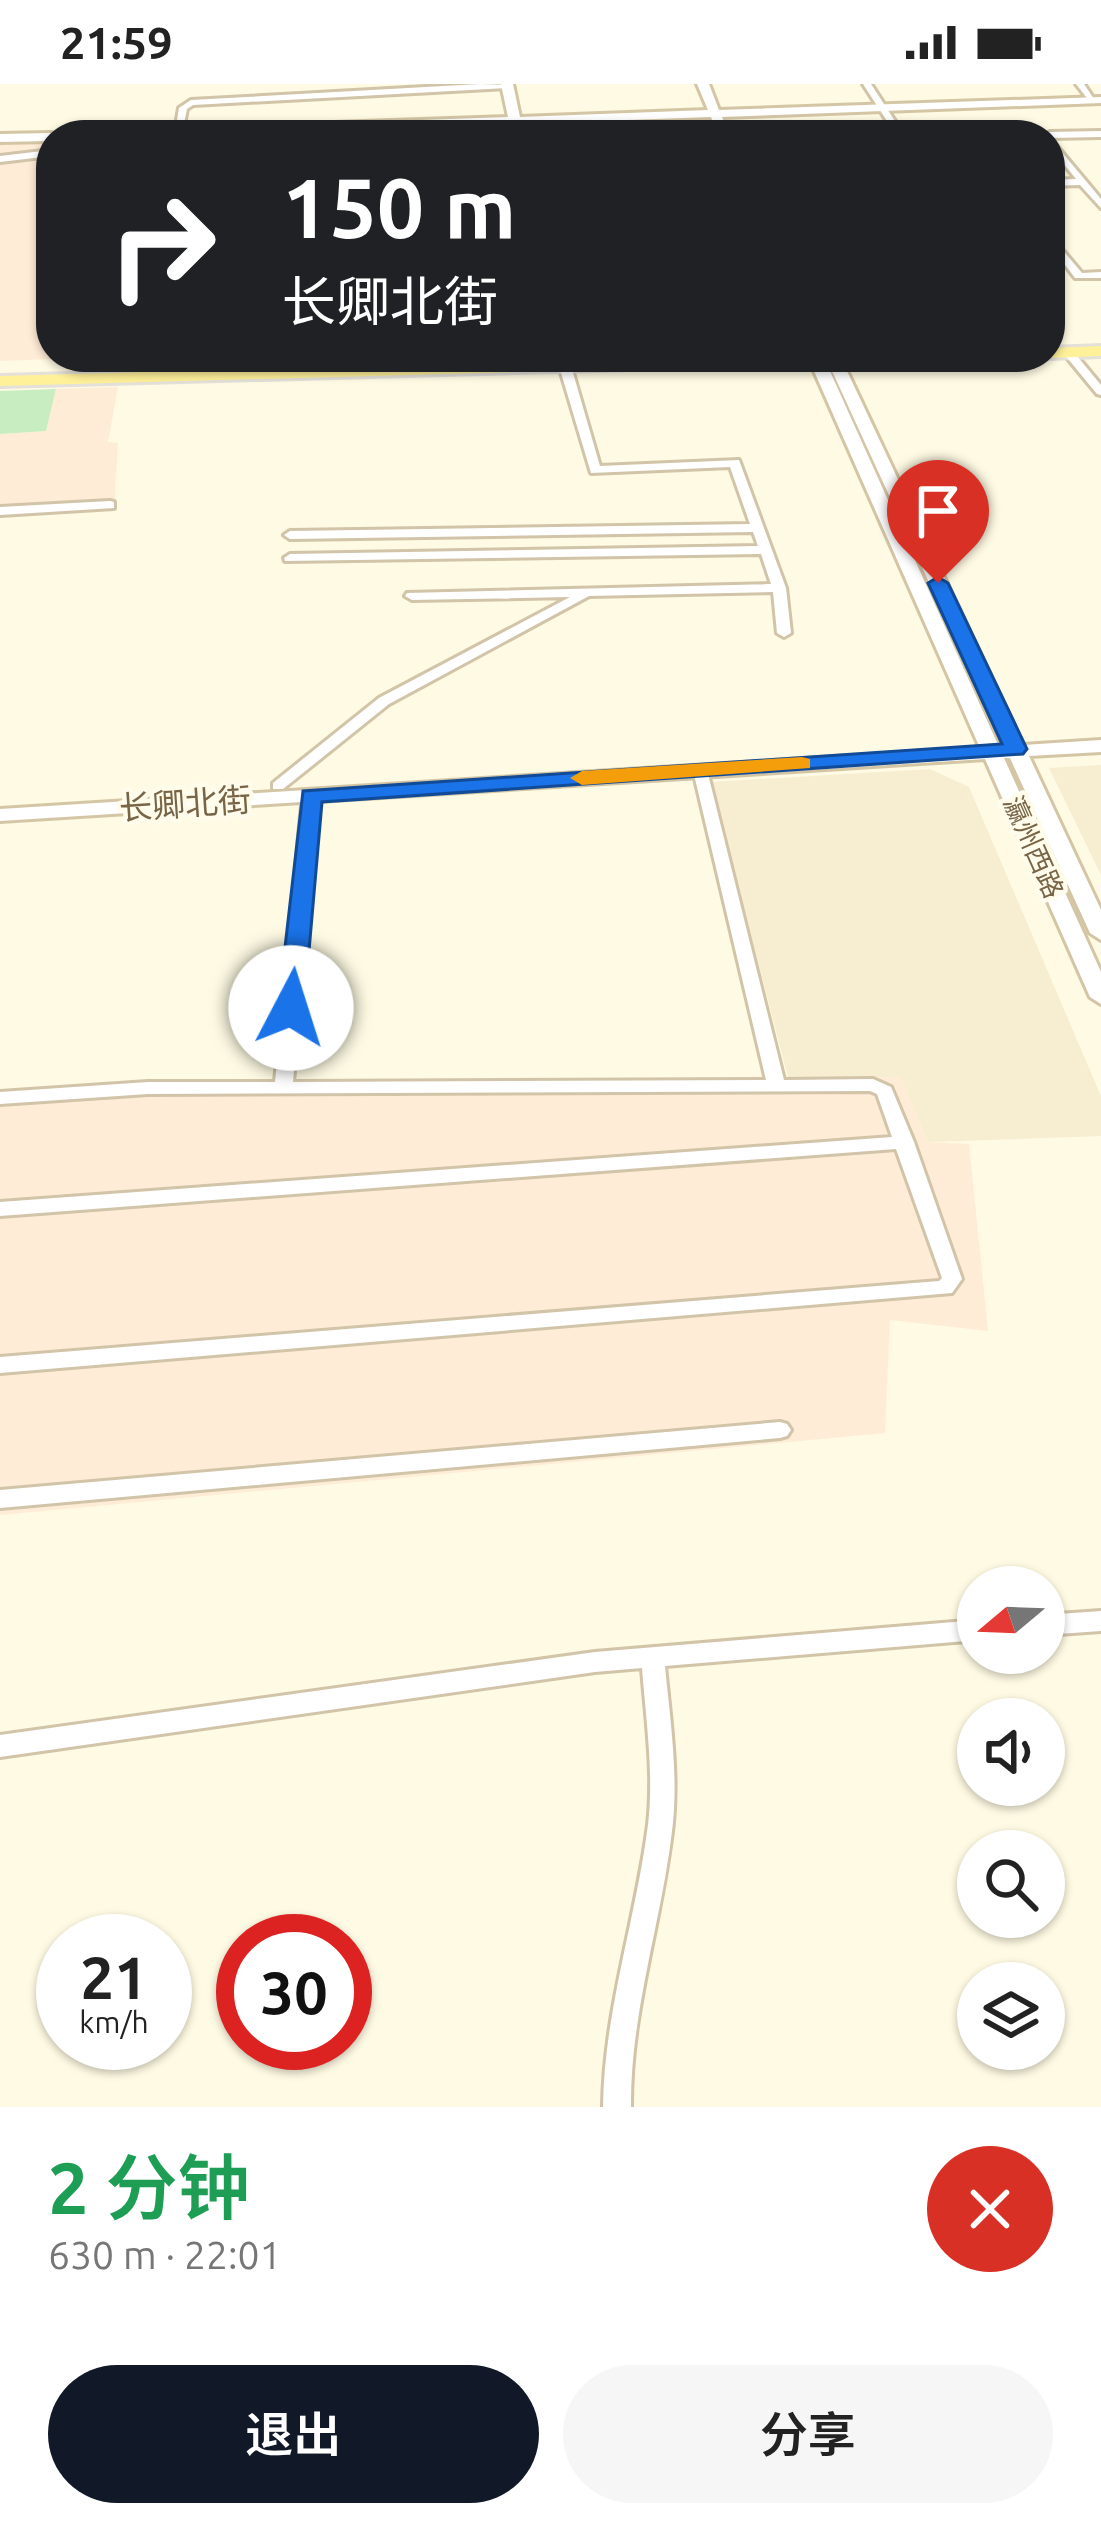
<!DOCTYPE html>
<html lang="zh">
<head>
<meta charset="utf-8">
<style>
	:root { --surface:#fff; --page:#f6f6f6; --text:#222; --muted:#767676; --accent:#111827 }
	body { margin:0; font-family:Ubuntu,"Noto Sans SC",sans-serif; background:var(--page); color:var(--text); height:100vh; display:flex; flex-direction:column; font-size:45px; white-space:nowrap }
	* { box-sizing:border-box; margin:0 }
	p { font-size:39px; color:var(--muted) }
	.icon { flex:none; width:66px; height:66px; fill:none; stroke:currentColor; stroke-width:2; stroke-linecap:round; stroke-linejoin:round }
	.map { position:relative; height:2023px; overflow:hidden }
	.side { display:flex; flex-direction:column; background:var(--surface); flex:1 }
	.side>* { flex:none }
	.hud { position:absolute; left:36px; top:36px; width:1029px; height:252px; border-radius:48px; box-shadow:0 3px 9px #0004; background:#202124; color:#fff; overflow:hidden }
	.needle { width:78px; rotate:251deg }
	.buttons { position:absolute; left:957px; top:1482px; display:grid; gap:24px }
	.buttons a { display:grid; place-items:center; width:108px; height:108px; border-radius:50%; background:var(--surface); box-shadow:0 3px 9px #0004; font-size:60px }
	.speed { position:absolute; left:36px; top:1830px; display:flex; gap:24px; font-size:60px; font-weight:700; text-align:center }
	.speed>* { display:grid; place-content:center; width:156px; height:156px; border-radius:50%; background:var(--surface); box-shadow:0 3px 9px #0004; line-height:1 }
	.speed small { font-size:30px; font-weight:400 }
	.speed .limit { border:18px solid #d22; background:#fff; color:#111 }
	.pin { position:absolute; display:grid; place-items:center; width:102px; height:102px; color:#fff; margin:-123px -51px; border-radius:50% 50% 50% 0; rotate:-45deg; box-shadow:0 0 12px #0007 }
	.pin .icon { rotate:45deg }
	.me { position:absolute; width:132px; margin:-66px; rotate:5deg; stroke-linejoin:round; filter:drop-shadow(0 0 9px #0008) }
	.turn { display:flex; align-items:center; gap:42px; height:252px; padding:0 48px; font-size:54px }
	.turn .icon { width:156px; height:156px; stroke-width:2.5 }
	.turn b { display:block; font-size:84px; line-height:102px }
	.round { display:grid; place-items:center; flex:none; width:126px; height:126px; border-radius:63px; background:var(--page) }
	.head { display:flex; align-items:center; justify-content:space-between; height:204px; padding:0 48px }
	h1 { font-size:72px; font-weight:600; line-height:90px; color:#1e9e55 }
	.primary-button { display:flex; gap:24px; margin-top:auto; padding:24px 48px }
	.primary-button a { flex:1; height:138px; border-radius:72px; background:var(--accent); color:#fff; font-size:48px; font-weight:600; line-height:138px; text-align:center }
	.primary-button a+a { background:var(--page); color:var(--text) }
	.status { display:flex; justify-content:space-between; align-items:center; height:84px; padding:0 60px; background:var(--surface); direction:ltr }
	.status svg { height:33px; fill:currentColor }
	.map>svg:first-child { display:block }
</style>
</head>
<body>
<div class="status"><b>21:59</b><svg viewBox="0 0 49 12"><path d="M0 12V9h3v3zM5 12V6h3v6zM10 12V3h3v9zM15 12V0h3v12zM26 1h20v11H26zM47 4h2v5h-2z"/></svg></div>
<div class="map">
<svg width="1101" height="2023" viewBox="0 0 1101 2023">
	<rect width="100%" height="100%" fill="#fefae3"/>
	<path fill="#f7eed1" d="M1101,681V791L1049,684Z
		M930,685L969,703L1101,1012V1052L928,1058L900,993H788L711,698Z"/>
	<path fill="#ffecd7" d="M51,55V273H102L0,277V57Z
		M118,303L108,358L118,359L114,423L0,433V350L46,347L56,305Z
		M900,993L928,1058L969,1060L988,1247L890,1236L885,1349L0,1431V1007L183,998Z"/>
	<path fill="#c8edc0" d="M56,305L46,347L0,350V307Z"/>
	<g fill="none" stroke-linecap="round" stroke-linejoin="round">
		<defs>
			<path id="street" d="M480,0L511,1L507,4L193,21L187,25L182,50L175,48L179,24L191,16Z
				M863,0H871L904,51H896Z
				M1076,0H1084L1096,18H1090Z
				M527,33L531,36L537,51H529L523,36Z
				M1101,47V53L1050,54V51H1046L1050,48Z
				M1050,54L1101,115V124L1080,101L1050,102V96L1076,95L1050,63Z
				M51,66V72L0,78V72Z
				M1050,151L1082,189L1101,188V194H1075L1050,161Z
				M1050,256L1055,259L1056,264L1050,265Z
				M1064,266H1072L1101,301V311L1097,310L1064,270Z
				M105,273H117L113,288L103,286Z
				M310,273H322V283H314Z
				M495,273H507V276L497,278Z
				M565,279L571,282L600,382L739,376L786,504L791,549L784,553L777,549L773,508L589,512L389,620L283,705H273V699L379,614L570,513L412,516L405,512L407,509L771,500L761,470L285,477L284,474L290,470L758,462L753,448L290,455L284,451L290,447L750,440L730,383L591,389L559,282Z
				M110,417L114,418V424L0,431V423Z
				M700,682L707,686L784,996L873,995L891,1003L914,1058L962,1195L952,1209L0,1289V1273L939,1197L942,1194L896,1065L0,1132V1118L892,1053L877,1010L870,1007L148,1010L0,1020V1008L148,998H275L303,711L311,706L319,711L293,998L766,996L693,686Z
				M780,1338L787,1340L791,1346L787,1352L780,1354L0,1424V1406Z
				M1101,1527V1547L1044,1551V1531Z
				M978,1536V1556L665,1582C670,1634 678,1687 673,1739C663,1834 630,1927 631,2023H603C604,1927 636,1835 648,1741C654,1689 646,1636 642,1584L595,1588L0,1673V1651L595,1568Z"/>
			<path id="secondary" d="M501,0H513L520,33L708,26L697,0H709L719,26L1101,13V19L722,33L730,51H718L711,33L199,51H91L97,47L508,33Z
				M0,50L51,49L56,51H51V57L0,58Z
				M819,273H834L847,287L1023,661L1101,656V668L1029,672L1101,826V856L1090,849L1010,674H1004L1101,888V920L1090,913L985,675L0,737V725L980,664L814,287ZM829,285L833,289L1004,662L999,663Z"/>
			<path id="primary" d="M1101,262V272L1050,274L1046,273H1050V264Z
				M706,273H898L890,278L0,302V292Z"/>
		</defs>
		<use href="#street" stroke="#d1c4a8" stroke-width="6"/>
		<use href="#secondary" stroke="#d4c6a5" stroke-width="6"/>
		<use href="#primary" stroke="#e4e0da" stroke-width="6"/>
		<use href="#street" fill="#fff" fill-rule="evenodd"/>
		<use href="#secondary" fill="#fff" fill-rule="evenodd"/>
		<use href="#primary" fill="#fff19a" fill-rule="evenodd"/>
	</g>
	<path fill="#1a73e8" stroke="#114b97" stroke-width="3" d="M938,493L948,499L1027,665L1023,670L322,718L304,924L291,932L278,924L303,707L1002,660L928,499Z"/>
	<path fill="#f59e0b" d="M802,673L810,675V684L582,701L570,694L582,687Z"/>
	<g text-anchor="middle" dominant-baseline="central" stroke-width="9" stroke-linejoin="round" paint-order="stroke">
		<g font-size="27" fill="#796546" stroke="#fffcec">
			<text transform="translate(1034 763) rotate(66)">瀛州西路</text>
		</g>
		<g font-size="33" fill="#796546" stroke="#fffcec">
			<text transform="translate(185 719) rotate(-4)">长卿北街</text>
		</g>
	</g>
</svg>
<div class="buttons">
<a><svg class="needle" viewBox="-14 -14 28 28"><path d="M0-13l5 13h-10z" fill="#e53935"/><path d="M0 13l5-13h-10z" fill="#767676"/></svg></a>
<a><svg class="icon" aria-label="sound" viewBox="0 0 24 24"><path d="M4 9h4l5-4v14l-5-4H4zM17 9q2 3 0 6"/></svg></a>
<a><svg class="icon" aria-label="search" viewBox="0 0 24 24"><circle cx="10" cy="10" r="6"/><path d="M15 15l6 6"/></svg></a>
<a><svg class="icon" aria-label="layers" viewBox="0 0 24 24"><path d="M12 4l9 5-9 5-9-5zM3 14l9 5 9-5"/></svg></a>
</div>
<div class="speed"><div>21<small>km/h</small></div><div class="limit">30</div></div>
<div class="pin" style="left:938px;top:499px;background:#d93025"><svg class="icon" aria-label="arrive" viewBox="0 0 24 24"><path d="M6 21V4h12l-3 4 3 4H6"/></svg></div>
<svg class="me" style="left:291px;top:924px" viewBox="-20 -20 40 40"><circle r="19" fill="#fff"/><path d="M0-13L10 11 0 6-10 11z" fill="#1a73e8"/></svg>
<div class="hud">
<div class="turn"><svg class="icon" aria-label="right" viewBox="0 0 24 24"><path d="M7 20v-9h11M14 6l5 5-5 5"/></svg><div><b>150 m</b>长卿北街</div></div>
</div>
</div>
<section class="side">
<div class="head"><div><h1>2 分钟</h1><p>630 m · 22:01</p></div><a class="round" style="background:#d93025;color:#fff"><svg class="icon" aria-label="close" viewBox="0 0 24 24"><path d="M6 6l12 12M18 6L6 18"/></svg></a></div>
<div class="primary-button"><a>退出</a><a>分享</a></div>
</section>
</body>
</html>
